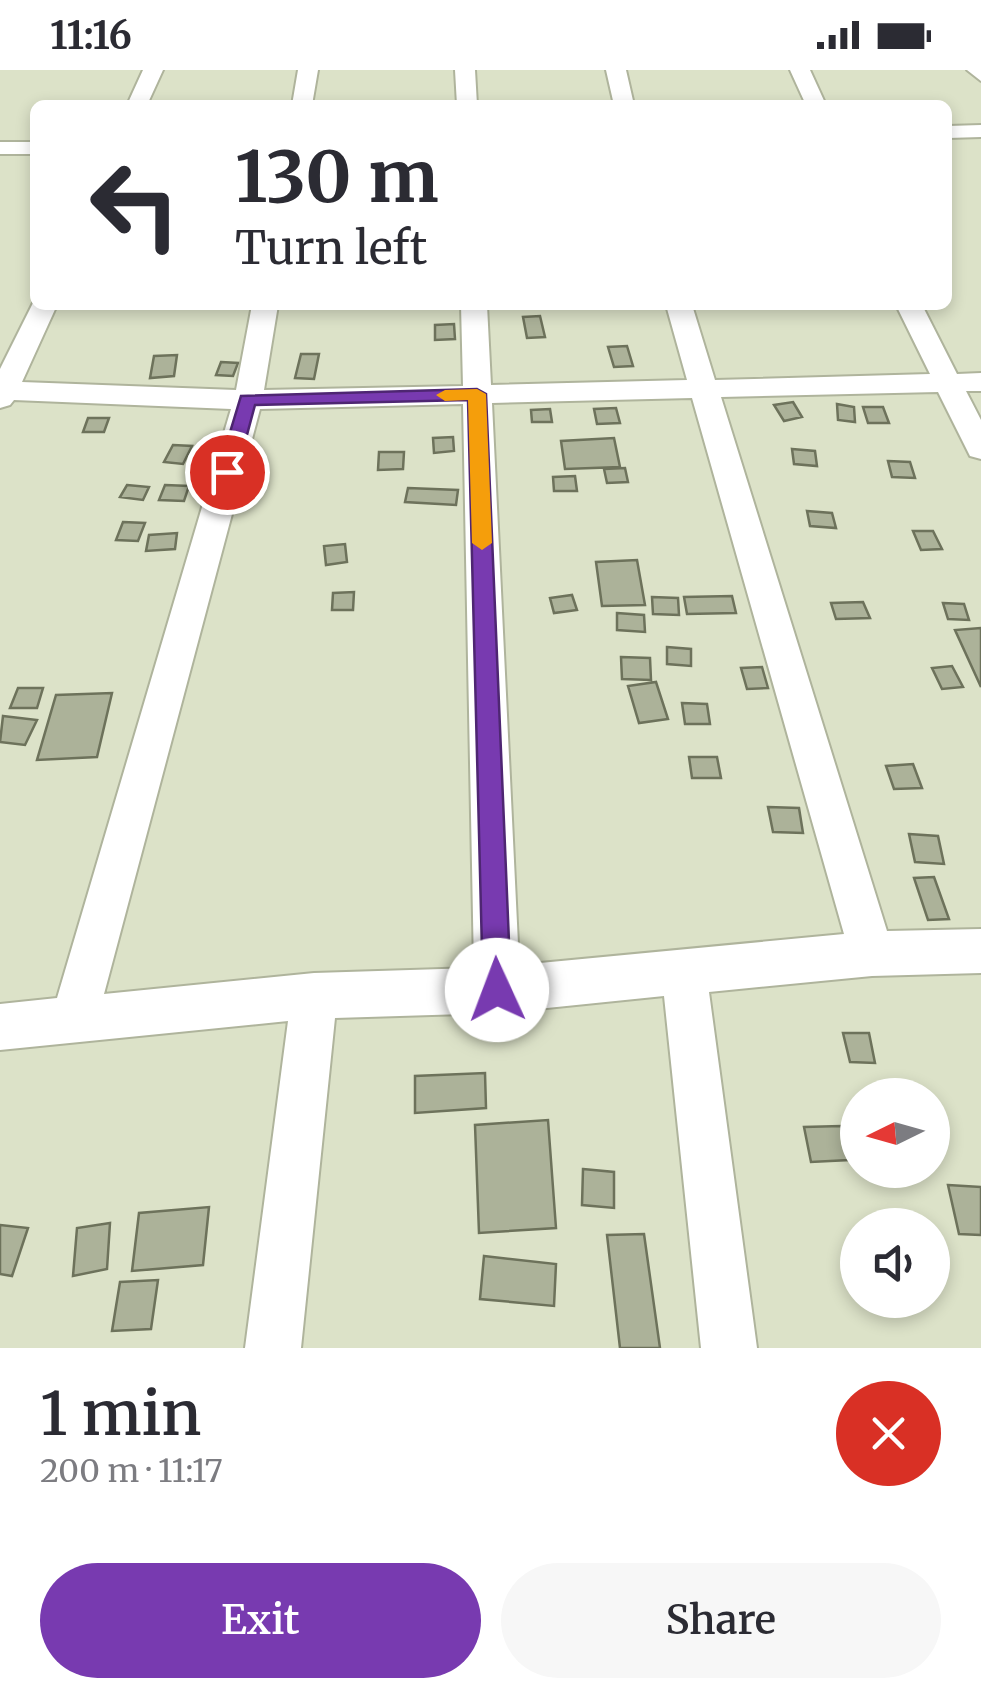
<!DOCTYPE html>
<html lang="en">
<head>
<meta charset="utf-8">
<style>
	:root { --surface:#fff; --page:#f7f7f7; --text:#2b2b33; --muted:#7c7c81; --accent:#783ab0 }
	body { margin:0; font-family:Merriweather,serif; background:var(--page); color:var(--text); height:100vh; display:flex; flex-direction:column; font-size:38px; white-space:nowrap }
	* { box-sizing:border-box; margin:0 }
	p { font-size:32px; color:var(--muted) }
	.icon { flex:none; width:55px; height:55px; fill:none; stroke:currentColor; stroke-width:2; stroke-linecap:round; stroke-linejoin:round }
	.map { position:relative; height:1278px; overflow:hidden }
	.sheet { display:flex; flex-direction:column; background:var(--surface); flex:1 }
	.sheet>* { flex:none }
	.hud { position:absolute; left:30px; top:30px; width:922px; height:210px; border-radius:15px; box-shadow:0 5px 15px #0003; background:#fff; color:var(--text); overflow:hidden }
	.needle { width:65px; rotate:265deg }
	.fabs { position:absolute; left:840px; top:1008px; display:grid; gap:20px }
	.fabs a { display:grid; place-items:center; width:110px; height:110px; border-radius:50%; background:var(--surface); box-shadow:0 5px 15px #0003; font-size:50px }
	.pin { position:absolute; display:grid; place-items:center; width:85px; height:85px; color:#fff; margin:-42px; border:5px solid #fff; border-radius:50%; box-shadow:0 2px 10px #0007 }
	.me { position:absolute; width:110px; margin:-55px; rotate:358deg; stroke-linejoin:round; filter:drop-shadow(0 0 8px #0008) }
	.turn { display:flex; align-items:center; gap:35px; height:210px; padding:0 40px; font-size:45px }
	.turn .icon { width:130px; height:130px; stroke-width:2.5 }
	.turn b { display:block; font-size:70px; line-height:85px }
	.round { display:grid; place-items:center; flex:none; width:105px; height:105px; border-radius:52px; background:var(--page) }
	.summary { display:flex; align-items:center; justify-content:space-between; height:170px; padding:0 40px }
	h1 { font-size:60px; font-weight:600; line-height:75px }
	.primary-button { display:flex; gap:20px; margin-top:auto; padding:20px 40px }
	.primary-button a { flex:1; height:115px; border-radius:60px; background:var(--accent); color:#fff; font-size:40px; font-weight:600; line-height:115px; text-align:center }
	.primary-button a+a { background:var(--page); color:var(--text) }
	.status { display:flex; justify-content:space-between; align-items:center; height:70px; padding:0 50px; background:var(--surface); direction:ltr }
	.status svg { height:28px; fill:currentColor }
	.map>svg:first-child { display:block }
</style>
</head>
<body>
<div class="status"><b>11:16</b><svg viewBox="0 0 49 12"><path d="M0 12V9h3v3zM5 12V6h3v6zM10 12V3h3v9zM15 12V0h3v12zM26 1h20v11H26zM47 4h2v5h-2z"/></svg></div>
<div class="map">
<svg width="981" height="1278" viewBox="0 0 981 1278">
	<rect width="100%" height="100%" fill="#dce2c8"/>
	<path fill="#acb299" stroke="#6d725b" stroke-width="2.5" d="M540,246L545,267L527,268L523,247Z
		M454,254L455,269L435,270V255Z
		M627,276L633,296L614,297L608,277Z
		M301,284H319L314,309L295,308Z
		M177,285L174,306L150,308L154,286Z
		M221,292L238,293L233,306L216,305Z
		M793,332L802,347L784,351L774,335Z
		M837,334L854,337L855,352L838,350Z
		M863,337H883L889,353H868Z
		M616,338L620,353L597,354L594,339Z
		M550,339L552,352H532L531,340Z
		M88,348H109L104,362H83Z
		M453,367L454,381L434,383L433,368Z
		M614,368L620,397L565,399L561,371Z
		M173,375L192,376L183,394L164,392Z
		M792,379L815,381L817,396L794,394Z
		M379,382H404L403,399L378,400Z
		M888,391L910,392L915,408L892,407Z
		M625,398L628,412L607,413L604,399Z
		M575,406L577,421H554L553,407Z
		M127,415L149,417L143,430L120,427Z
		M165,415L189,416L184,431L159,430Z
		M408,418L458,420L456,435L405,432Z
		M807,441L832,443L836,458L810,456Z
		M123,452L145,453L138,471L116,470Z
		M913,461H933L942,479L921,480Z
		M177,463L175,479L146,481L149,465Z
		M345,474L347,492L326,495L324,476Z
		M637,490L645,535L602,536L596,492Z
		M354,522L353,540H332L333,523Z
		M572,525L577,540L554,543L550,528Z
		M732,526L736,543L687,544L684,527Z
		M652,527L678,528L679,545L653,544Z
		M863,532L870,548L836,549L831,533Z
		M943,533L964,534L969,550L948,549Z
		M617,543L644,545L645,562L617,560Z
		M981,558V617L955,560Z
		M667,577L691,579V596L667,594Z
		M621,587L650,588L651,610L622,609Z
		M952,596L963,617L942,619L932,598Z
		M762,597L768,618L747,619L741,598Z
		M656,612L668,649L639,653L628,616Z
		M18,618H43L37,638H10Z
		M112,623L97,687L37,690L56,625Z
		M682,633L707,634L710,654H685Z
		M3,646L37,650L25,675L0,672Z
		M689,687H717L721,708H692Z
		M913,694L922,718L894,719L886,696Z
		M768,737L799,738L803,763L773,762Z
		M909,764L938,766L944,794L915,792Z
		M934,807L949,849L928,850L914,808Z
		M843,963H869L875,993L850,992Z
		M485,1003L486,1038L415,1043V1006Z
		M548,1050L556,1158L479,1163L475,1055Z
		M841,1056L849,1090L811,1092L804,1057Z
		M583,1099L614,1102V1138L582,1135Z
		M948,1115L981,1117V1165L959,1164Z
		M209,1137L203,1195L132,1201L139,1143Z
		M110,1153L107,1199L73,1206L77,1158Z
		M0,1155L28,1158L12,1206L0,1204Z
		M644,1164L660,1278H620L607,1165Z
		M484,1186L556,1194L554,1236L480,1229Z
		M158,1210L151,1259L112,1261L120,1212Z"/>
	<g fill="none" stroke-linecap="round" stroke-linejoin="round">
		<defs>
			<path id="minor" d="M143,0H163L147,35H127Z
				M298,0H318L312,35H292Z
				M455,0H475L477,35H457Z
				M606,0H626L634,35H614Z
				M790,0H810L826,35H806Z
				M967,0H981V11Z
				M981,55V67L948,68V56Z
				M0,72H35V84H0Z
				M35,229V235H57L22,312L236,320L252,235H278L264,320L463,316L461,235H487L491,315L687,310L666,235H692L715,310L930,304L896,235H922L957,304L981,303V321H966L981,350V389L970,386L938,322L721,327L887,861L981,859V903L872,906L709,922L757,1278H701L664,926L497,943L335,948L301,1278H245L288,951L0,980V934L57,928L231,339L14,330L10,335L0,338V299ZM692,328L844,864L519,895L492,333ZM463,334L474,898L314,903L104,924L260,339Z"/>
		</defs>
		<use href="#minor" stroke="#afb49c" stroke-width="4"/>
		<use href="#minor" fill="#fff" fill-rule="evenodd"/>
	</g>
	<path fill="#783ab0" stroke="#4e2672" stroke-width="2.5" d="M477,319L486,324L511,920L507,930L497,934L487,930L483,920L468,330L255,335L237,402L227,409L218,402L241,326Z"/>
	<path fill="#f59e0b" d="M477,319L486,324L492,473L482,480L472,473L468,330L445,331L436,325L445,320Z"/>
</svg>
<div class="fabs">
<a><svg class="needle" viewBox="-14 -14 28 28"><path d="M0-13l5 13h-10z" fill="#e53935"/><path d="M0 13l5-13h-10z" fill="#7c7c81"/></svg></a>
<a><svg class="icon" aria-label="sound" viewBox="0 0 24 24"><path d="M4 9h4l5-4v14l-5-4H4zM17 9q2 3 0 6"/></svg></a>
</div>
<div class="pin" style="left:227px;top:402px;background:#d93025"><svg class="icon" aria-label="arrive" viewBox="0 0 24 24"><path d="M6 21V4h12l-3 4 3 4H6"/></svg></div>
<svg class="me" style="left:497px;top:920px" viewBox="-20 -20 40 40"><circle r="19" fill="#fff"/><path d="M0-13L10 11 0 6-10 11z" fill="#783ab0"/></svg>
<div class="hud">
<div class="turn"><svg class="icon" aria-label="left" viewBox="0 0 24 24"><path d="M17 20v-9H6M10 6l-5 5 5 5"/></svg><div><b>130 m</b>Turn left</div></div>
</div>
</div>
<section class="sheet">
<div class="summary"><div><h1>1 min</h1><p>200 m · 11:17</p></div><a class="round" style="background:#d93025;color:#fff"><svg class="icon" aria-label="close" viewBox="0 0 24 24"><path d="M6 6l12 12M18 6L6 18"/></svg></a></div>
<div class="primary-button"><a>Exit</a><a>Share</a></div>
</section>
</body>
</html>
